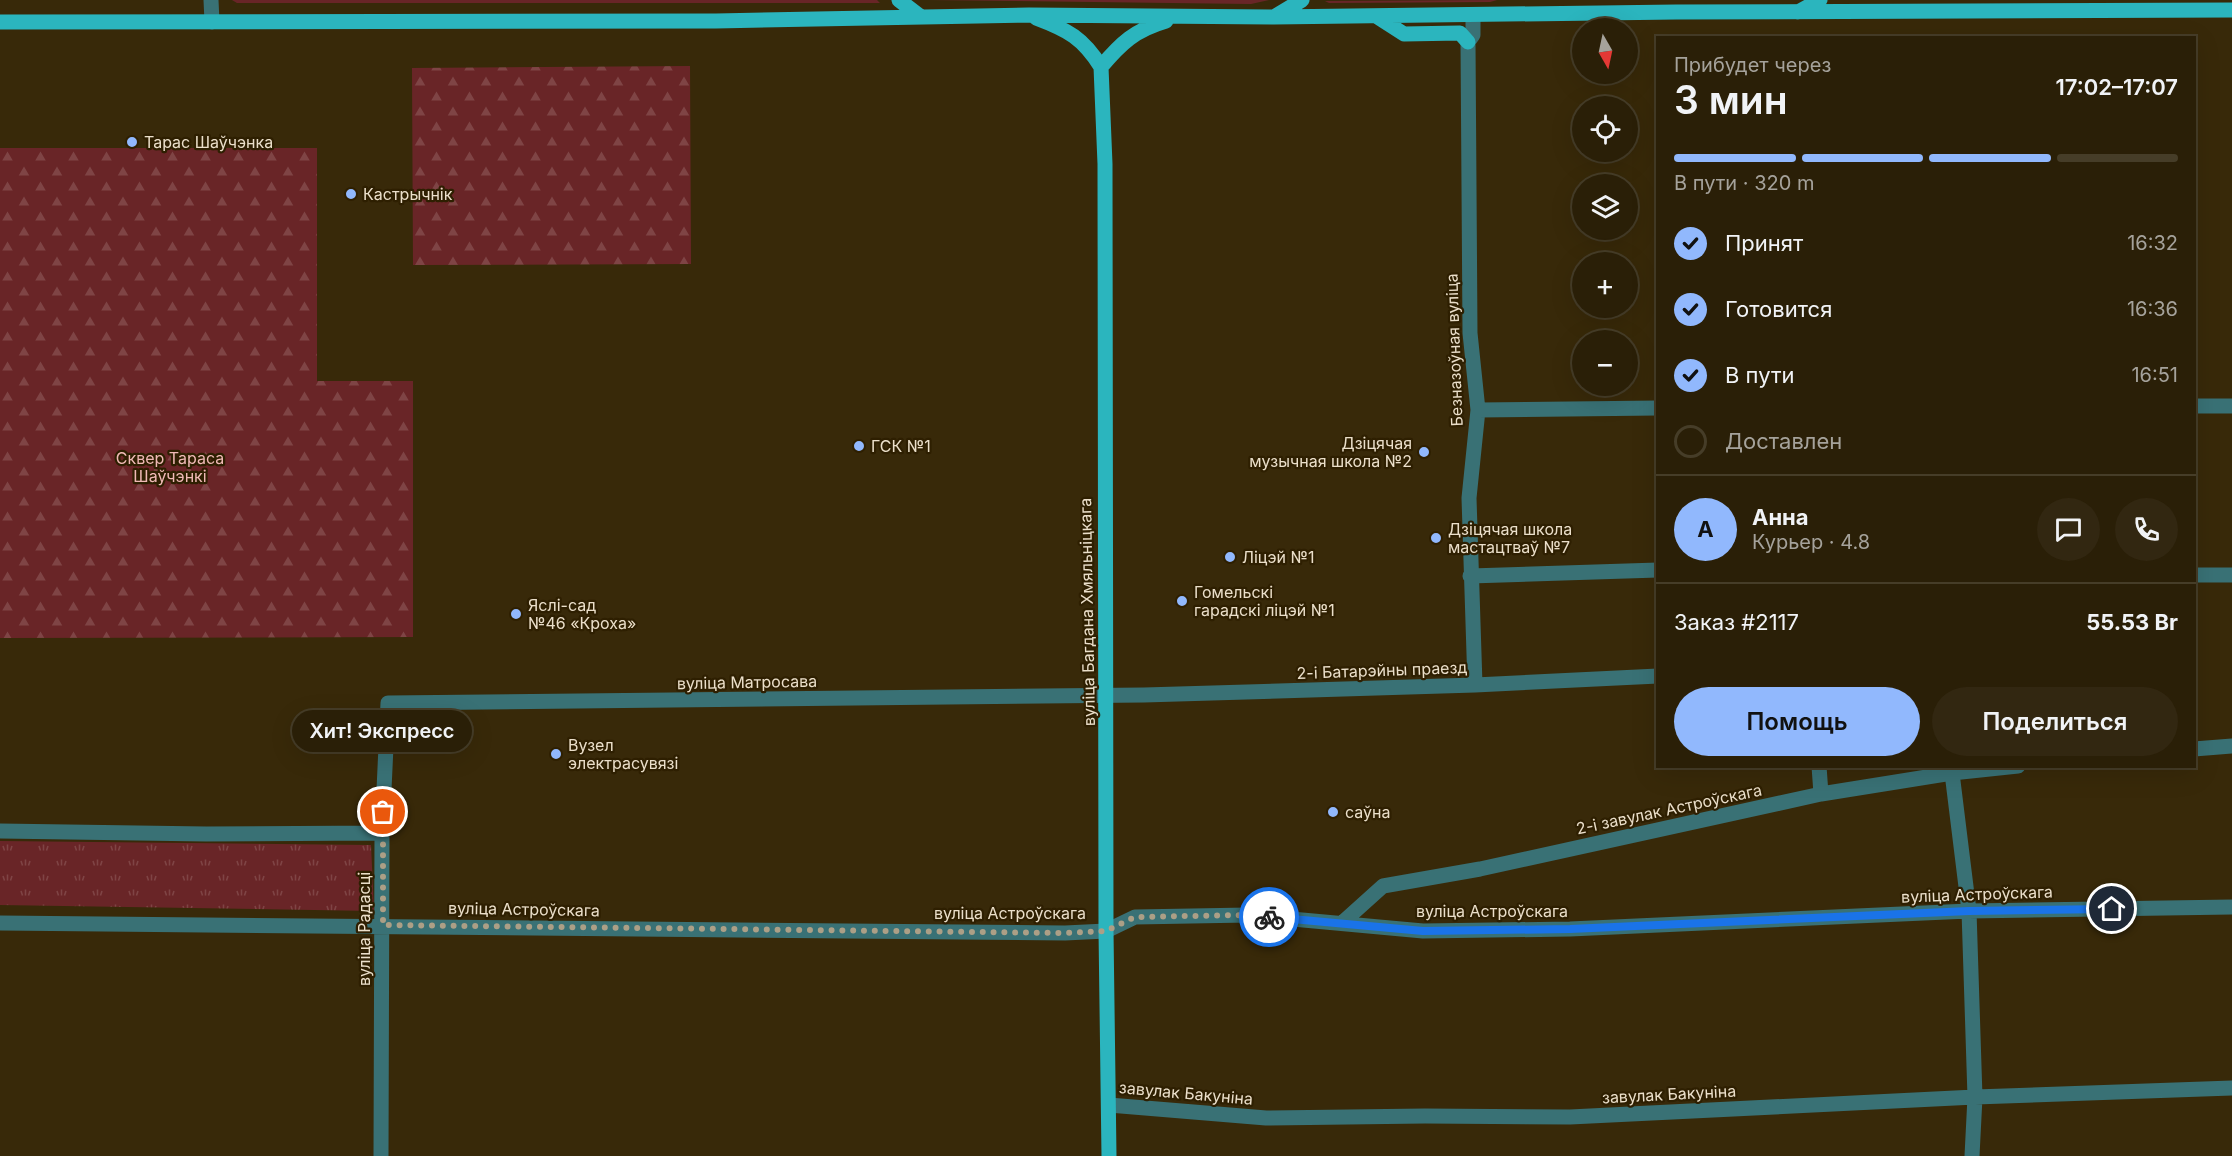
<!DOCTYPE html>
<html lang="ru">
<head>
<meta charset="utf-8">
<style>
  :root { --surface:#2a1f07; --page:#322711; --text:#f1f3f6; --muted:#a5a29b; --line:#463d28; --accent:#91b8fd }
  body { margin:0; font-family:Inter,sans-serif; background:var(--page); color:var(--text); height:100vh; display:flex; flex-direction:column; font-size:22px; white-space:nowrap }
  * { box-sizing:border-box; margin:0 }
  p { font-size:20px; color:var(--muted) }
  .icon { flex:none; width:33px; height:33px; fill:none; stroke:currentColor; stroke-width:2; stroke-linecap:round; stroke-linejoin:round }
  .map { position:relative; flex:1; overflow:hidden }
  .drawer { position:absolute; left:1656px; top:36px; width:540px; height:732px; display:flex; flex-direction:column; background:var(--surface); border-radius:0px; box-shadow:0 6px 24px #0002,0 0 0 2px var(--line) }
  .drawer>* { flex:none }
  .needle { width:39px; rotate:171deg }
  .fabs { position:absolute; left:1572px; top:18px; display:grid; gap:12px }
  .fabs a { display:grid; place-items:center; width:66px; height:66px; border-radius:50%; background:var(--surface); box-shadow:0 6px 24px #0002,0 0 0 2px var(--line); font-size:30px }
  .pin { position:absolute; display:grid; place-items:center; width:51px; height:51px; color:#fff; margin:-26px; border:3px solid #fff; border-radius:50%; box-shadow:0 2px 6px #0007 }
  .courier { position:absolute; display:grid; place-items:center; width:60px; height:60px; margin:-30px; border:4px solid #1a73e8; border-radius:50%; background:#fff; color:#222; box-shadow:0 2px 8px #0007 }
  .bubble { position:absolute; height:42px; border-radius:21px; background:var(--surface); box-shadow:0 6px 24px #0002,0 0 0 2px var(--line); font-size:20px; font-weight:600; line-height:42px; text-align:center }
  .summary em { font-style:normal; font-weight:600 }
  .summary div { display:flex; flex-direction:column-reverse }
  .summary { display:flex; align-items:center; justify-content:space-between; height:102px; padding:0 18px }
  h1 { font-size:39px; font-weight:600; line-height:45px }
  .bar { display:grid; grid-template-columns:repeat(4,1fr); gap:9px 6px; align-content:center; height:72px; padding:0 18px }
  .bar i { height:8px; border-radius:4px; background:var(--line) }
  .bar .current { background:var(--accent) }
  .bar p { grid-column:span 4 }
  .line { display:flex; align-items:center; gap:15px; padding:0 18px; border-top:2px solid var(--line) }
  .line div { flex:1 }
  .round { display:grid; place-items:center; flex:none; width:63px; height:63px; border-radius:32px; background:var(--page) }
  ol { padding:0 18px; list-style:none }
  li { display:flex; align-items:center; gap:18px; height:66px }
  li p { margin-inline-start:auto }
  li .icon { padding:6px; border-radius:50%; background:var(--accent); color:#111; stroke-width:4 }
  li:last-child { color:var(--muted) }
  li i { width:33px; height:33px; border:3px solid var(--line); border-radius:50% }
  .primary-button { display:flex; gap:12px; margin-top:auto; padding:12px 18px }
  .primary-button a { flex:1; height:69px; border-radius:36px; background:var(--accent); color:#111; font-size:24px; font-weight:600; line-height:69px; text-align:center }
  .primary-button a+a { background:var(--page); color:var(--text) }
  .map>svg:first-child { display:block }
</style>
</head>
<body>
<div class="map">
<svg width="2232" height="1156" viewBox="0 0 2232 1156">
  <defs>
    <pattern id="grass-tufts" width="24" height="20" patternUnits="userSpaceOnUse" patternTransform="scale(1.5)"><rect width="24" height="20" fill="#692527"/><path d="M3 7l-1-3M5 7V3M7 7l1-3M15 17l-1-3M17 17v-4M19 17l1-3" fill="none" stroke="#7f4445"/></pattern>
    <pattern id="forest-firs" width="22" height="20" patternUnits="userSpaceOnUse" patternTransform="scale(1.5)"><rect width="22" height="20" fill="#692527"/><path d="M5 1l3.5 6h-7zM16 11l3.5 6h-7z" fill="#7f4445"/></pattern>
  </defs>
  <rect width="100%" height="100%" fill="#382909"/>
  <path fill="url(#grass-tufts)" d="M 232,0 L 877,0 L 880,3 L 237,3 Z
    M 929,0 L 1269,0 L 1251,4 Z
    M 1497,0 L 1490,2 L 1329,3 L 1325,1 Z
    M 0,841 L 371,845 L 374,911 L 0,905 Z"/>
  <path fill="url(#forest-firs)" d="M 690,66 L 691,264 L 413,265 L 412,68 Z
    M 0,148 L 317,148 L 317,381 L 413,381 L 413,637 L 0,638 Z"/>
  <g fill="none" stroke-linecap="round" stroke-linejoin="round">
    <path stroke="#397175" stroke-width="15" d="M 211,0 L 212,22
      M 1473,16 L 1473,35 L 1468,42 L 1470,333 L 1478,410 L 1469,498 L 1475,685
      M 2194,406 L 2232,406
      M 1478,410 L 1658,408
      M 2194,575 L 2232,575
      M 1470,576 L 1658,570
      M 2194,749 L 2232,746
      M 1819,766 L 1821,794
      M 1952,773 L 1969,911 L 1975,1097 L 1972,1156
      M 0,831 L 206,834 L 382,833
      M 1343,922 L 1383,886 L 1480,869 L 1821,794 L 1952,773 L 2018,766
      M 0,923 L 1065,933 L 1106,931 L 1135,917 L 1248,915 L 1423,931 L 1570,929 L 1969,911 L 2232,907
      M 1109,1105 L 1266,1118 L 1425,1116 L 1570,1117 L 1975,1097 L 2232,1088
      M 381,1156 L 382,833 L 388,703 L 1144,695 L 1475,685 L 1658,676"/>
    <path stroke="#2bb5be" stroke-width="15" d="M 899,0 L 921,17
      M 1798,12 L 1820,0
      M 1376,16 L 1404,34 L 1460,33 L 1468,42
      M 1274,17 L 1302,0
      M 1036,18 C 1068,30 1083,38 1101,67
      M 0,22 L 716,21 L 1029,15 L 1274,17 L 1676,12 L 2232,10
      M 1101,67 L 1105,164 L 1106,931 L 1109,1156
      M 1101,67 C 1121,43 1135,30 1166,21"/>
  </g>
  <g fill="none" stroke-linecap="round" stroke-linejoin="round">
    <path stroke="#ac9f86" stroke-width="6" stroke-dasharray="0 10.8" d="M 383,812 L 383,925 L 1065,933 L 1106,931 L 1135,917 L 1248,915 L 1269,917"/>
    <path stroke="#1a73e8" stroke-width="8" d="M 1269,917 L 1423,931 L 1570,929 L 1969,911 L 2112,909"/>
  </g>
  <g fill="#91b8fd" stroke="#2e1f01" stroke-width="2">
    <circle cx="132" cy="142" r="6"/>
    <circle cx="351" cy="194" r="6"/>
    <circle cx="859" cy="446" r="6"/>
    <circle cx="1424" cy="452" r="6"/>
    <circle cx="1436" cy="538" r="6"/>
    <circle cx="1230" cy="557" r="6"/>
    <circle cx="1182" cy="601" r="6"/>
    <circle cx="516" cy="614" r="6"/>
    <circle cx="556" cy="754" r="6"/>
    <circle cx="1333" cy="812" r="6"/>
  </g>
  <g text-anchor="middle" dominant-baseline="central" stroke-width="4.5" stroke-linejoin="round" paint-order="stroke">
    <g font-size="16" fill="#ebdfca" stroke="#2e1f01" text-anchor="start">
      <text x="144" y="142">Тарас Шаўчэнка</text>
      <text x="363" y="194">Кастрычнік</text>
      <text x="1412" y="443" text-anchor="end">Дзіцячая<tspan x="1412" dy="18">музычная школа №2</tspan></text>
      <text x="871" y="446">ГСК №1</text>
      <text x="1448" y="529">Дзіцячая школа<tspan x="1448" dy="18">мастацтваў №7</tspan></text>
      <text x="1242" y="557">Ліцэй №1</text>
      <text x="1194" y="592">Гомельскі<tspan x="1194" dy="18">гарадскі ліцэй №1</tspan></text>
      <text x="528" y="605">Яслі-сад<tspan x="528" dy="18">№46 «Кроха»</tspan></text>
      <text x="568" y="745">Вузел<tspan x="568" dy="18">электрасувязі</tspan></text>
      <text x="1345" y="812">саўна</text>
    </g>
    <g font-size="16" fill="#ebdfca" stroke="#2e1f01">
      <text transform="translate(1454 350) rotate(-92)">Безназоўная вуліца</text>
      <text transform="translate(1087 612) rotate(-91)">вуліца Багдана Хмяльніцкага</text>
      <text transform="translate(1382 670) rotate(-2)">2-і Батарэйны праезд</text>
      <text transform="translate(747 682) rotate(-1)">вуліца Матросава</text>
      <text transform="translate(1669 809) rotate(-12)">2-і завулак Астроўскага</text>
      <text transform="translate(1977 894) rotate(-2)">вуліца Астроўскага</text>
      <text transform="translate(524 909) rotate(1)">вуліца Астроўскага</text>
      <text x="1492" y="911">вуліца Астроўскага</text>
      <text x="1010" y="913">вуліца Астроўскага</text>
      <text transform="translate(364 929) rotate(-90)">вуліца Радасці</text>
      <text transform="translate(1186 1093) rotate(5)">завулак Бакуніна</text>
      <text transform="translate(1669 1094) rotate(-3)">завулак Бакуніна</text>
    </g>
    <g font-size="16" fill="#f0b9b6" stroke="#2e1f01">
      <text x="170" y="458">Сквер Тараса<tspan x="170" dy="18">Шаўчэнкі</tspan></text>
    </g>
  </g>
</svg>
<div class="fabs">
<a><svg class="needle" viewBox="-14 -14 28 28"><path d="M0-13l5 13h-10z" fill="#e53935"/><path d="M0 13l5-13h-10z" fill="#a5a29b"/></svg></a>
<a><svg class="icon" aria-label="locate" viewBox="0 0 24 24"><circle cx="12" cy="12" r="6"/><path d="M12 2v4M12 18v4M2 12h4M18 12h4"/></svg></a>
<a><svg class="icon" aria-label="layers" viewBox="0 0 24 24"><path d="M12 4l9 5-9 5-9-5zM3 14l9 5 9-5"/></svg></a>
<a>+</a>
<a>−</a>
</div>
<div class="pin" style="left:383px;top:812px;background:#ea580c"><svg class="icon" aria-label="bag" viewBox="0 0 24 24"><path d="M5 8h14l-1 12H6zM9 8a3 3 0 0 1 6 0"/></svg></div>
<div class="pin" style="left:2112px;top:909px;background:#1f2937"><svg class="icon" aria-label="home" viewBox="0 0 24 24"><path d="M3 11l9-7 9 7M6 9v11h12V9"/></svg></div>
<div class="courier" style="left:1269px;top:917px"><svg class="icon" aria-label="bike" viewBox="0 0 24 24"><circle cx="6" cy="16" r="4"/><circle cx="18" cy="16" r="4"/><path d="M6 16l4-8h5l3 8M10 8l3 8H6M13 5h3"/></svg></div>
<div class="bubble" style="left:292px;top:710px;width:180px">Хит! Экспресс</div>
<section class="drawer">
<div class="summary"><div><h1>3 мин</h1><p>Прибудет через</p></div><em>17:02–17:07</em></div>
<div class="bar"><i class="current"></i><i class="current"></i><i class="current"></i><i></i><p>В пути · 320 m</p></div>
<ol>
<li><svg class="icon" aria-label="check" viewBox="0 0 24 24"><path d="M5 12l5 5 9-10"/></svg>Принят<p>16:32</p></li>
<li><svg class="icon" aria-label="check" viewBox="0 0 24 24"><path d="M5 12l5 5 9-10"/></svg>Готовится<p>16:36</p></li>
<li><svg class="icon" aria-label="check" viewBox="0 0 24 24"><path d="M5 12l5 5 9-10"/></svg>В пути<p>16:51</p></li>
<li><i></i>Доставлен</li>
</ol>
<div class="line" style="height:108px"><b class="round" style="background:var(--accent);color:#111">А</b><div><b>Анна</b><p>Курьер · 4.8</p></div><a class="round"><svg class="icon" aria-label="chat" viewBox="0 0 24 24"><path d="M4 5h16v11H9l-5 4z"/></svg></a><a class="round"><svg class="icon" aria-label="phone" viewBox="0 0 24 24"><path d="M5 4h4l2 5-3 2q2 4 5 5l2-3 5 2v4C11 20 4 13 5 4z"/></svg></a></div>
<div class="line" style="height:78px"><div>Заказ #2117</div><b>55.53 Br</b></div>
<div class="primary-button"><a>Помощь</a><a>Поделиться</a></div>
</section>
</div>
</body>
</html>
